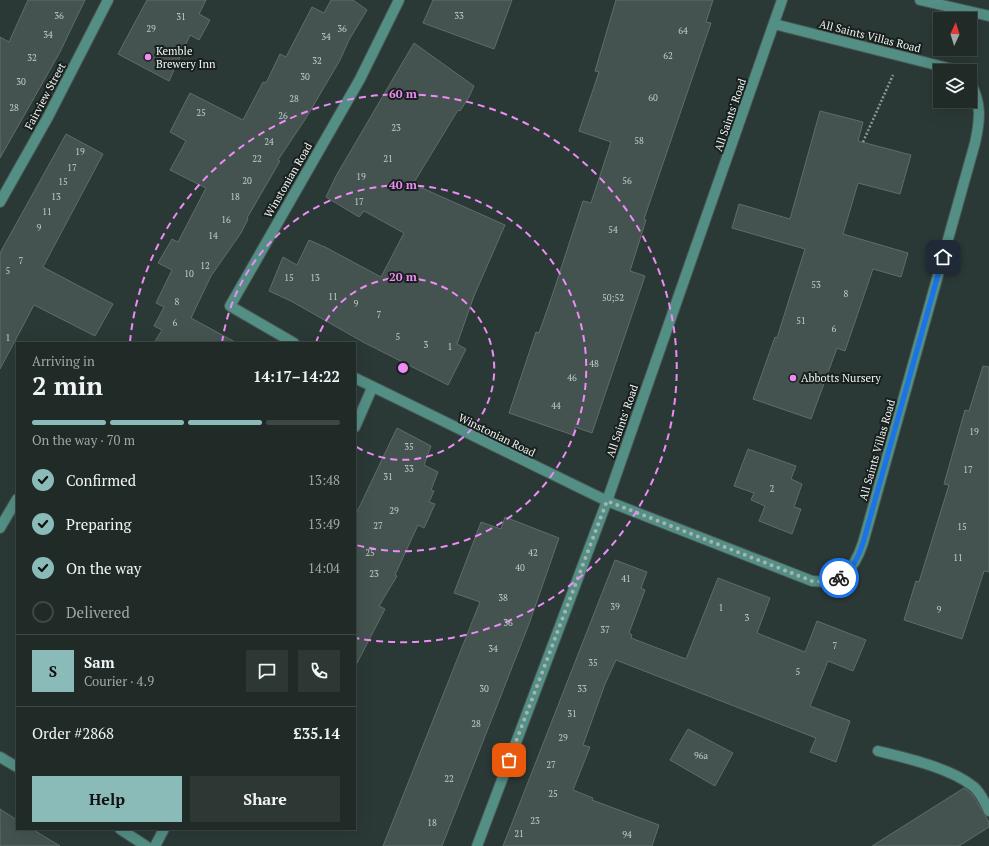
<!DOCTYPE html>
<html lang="en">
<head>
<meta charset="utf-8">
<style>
  :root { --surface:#202b28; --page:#2d3734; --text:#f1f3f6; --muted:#a2a7a8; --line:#3d4745; --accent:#8bbbb9 }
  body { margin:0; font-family:"PT Serif",serif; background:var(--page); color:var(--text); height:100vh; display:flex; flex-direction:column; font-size:15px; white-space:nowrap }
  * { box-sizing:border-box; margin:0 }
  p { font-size:13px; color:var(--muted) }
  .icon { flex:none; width:22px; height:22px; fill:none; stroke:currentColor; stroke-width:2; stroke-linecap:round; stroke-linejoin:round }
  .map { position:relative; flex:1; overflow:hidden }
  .details { position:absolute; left:16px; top:342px; width:340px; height:488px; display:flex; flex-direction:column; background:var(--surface); border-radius:0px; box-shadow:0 4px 16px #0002,0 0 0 1px var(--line) }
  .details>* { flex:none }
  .needle { width:26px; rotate:4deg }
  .buttons { position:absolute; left:933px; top:12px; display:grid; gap:8px }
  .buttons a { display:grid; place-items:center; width:44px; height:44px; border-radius:0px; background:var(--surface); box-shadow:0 4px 16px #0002,0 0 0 1px var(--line); font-size:20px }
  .pin { position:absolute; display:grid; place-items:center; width:34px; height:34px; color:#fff; margin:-17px; border-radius:8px; box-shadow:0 2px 6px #0006 }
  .courier { position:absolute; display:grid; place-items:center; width:40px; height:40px; margin:-20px; border:3px solid #1a73e8; border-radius:50%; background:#fff; color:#222; box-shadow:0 1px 5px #0007 }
  .overview em { font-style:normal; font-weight:700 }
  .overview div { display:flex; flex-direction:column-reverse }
  .overview { display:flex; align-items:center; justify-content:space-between; height:68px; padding:0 16px }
  h1 { font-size:26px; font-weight:700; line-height:30px }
  .bar { display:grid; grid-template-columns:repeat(4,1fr); gap:6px 4px; align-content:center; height:48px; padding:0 16px }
  .bar i { height:5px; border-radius:3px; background:var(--line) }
  .bar .on { background:var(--accent) }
  .bar p { grid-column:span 4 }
  .line { display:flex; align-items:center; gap:10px; padding:0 16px; border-top:1px solid var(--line) }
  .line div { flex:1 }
  .round { display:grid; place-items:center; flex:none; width:42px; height:42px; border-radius:0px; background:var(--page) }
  ol { padding:0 16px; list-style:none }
  li { display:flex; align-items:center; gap:12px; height:44px }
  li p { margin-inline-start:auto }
  li .icon { padding:4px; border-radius:50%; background:var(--accent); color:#111; stroke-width:4 }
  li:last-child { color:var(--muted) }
  li i { width:22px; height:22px; border:2px solid var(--line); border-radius:50% }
  .action { display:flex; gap:8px; margin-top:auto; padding:8px 16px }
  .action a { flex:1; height:46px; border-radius:0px; background:var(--accent); color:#111; font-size:16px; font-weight:700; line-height:46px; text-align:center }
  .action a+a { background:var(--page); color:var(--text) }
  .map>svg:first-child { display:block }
</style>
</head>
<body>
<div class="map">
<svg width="989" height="846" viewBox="0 0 989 846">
  <rect width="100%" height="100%" fill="#2b3936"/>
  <path fill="#445350" stroke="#5e6d6a" d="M 28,0 L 85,0 L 60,52 L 0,158 L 0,37 L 9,42 Z
    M 147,0 L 206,0 L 199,14 L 210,20 L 199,40 L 190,35 L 169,81 L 118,54 Z
    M 331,0 L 353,0 L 367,10 L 349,40 L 340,60 L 306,118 L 278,160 L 280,161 L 247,218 L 248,219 L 241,233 L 211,276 L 191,318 L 237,343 L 154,343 L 162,330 L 154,326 L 164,307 L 156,303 L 172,270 L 158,263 L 172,239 L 178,242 L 206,188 L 170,170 L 186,141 L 170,132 L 190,93 L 243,120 L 263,82 L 266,83 L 280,54 L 286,57 L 312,7 L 324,13 Z
    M 433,0 L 512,0 L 494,49 L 423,23 Z
    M 616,0 L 713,0 L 706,22 L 711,23 L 644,219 L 646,220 L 630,271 L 645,276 L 592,433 L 575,427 L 573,435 L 509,413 L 536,332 L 539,333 L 553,293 L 583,201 L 591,203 L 611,142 L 579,131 L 599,72 L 595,71 Z
    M 414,43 L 474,86 L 469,97 L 460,111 L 458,110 L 413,184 L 505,225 L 474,296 L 457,344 L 466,349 L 448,385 L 363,342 L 291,301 L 269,291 L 283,257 L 297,265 L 309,240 L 327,248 L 381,277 L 404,233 L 364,211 L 359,217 L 326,197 L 336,176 Z
    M 820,111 L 863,122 L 858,141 L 911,155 L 900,194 L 858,183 L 843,234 L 908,253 L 901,277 L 873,269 L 845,351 L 837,348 L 811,419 L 753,399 L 775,337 L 777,338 L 805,249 L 732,228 L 739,204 L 790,219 Z
    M 66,134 L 103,154 L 43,267 L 113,304 L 95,336 L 34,305 L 0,369 L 0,253 Z
    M 983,366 L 989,367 L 989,572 L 984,571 L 962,639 L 904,620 L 916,581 L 919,582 L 949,485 L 944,484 L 965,410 L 969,411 Z
    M 397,428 L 431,446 L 424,465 L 438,472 L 431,490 L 434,491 L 429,502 L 435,504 L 424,528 L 418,525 L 395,575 L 397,576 L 379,606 L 385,609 L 355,667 L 355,516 Z
    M 748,449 L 796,466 L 791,479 L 802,484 L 794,507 L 801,509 L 792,534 L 759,521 L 765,506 L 751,500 L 754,493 L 734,486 Z
    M 505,517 L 559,538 L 529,624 L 442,846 L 383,846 L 480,602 L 454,593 L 481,522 L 501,529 Z
    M 615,560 L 647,572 L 641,588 L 645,590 L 629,633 L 632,635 L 631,638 L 686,659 L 718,578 L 770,598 L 757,633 L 805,652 L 817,621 L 866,640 L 853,671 L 828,661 L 810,706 L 850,721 L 836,762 L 810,752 L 816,738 L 616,660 L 605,684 L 583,745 L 590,747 L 573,790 L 593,798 L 592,800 L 659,825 L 652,846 L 503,846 Z
    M 688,729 L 733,753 L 715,786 L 670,760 Z
    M 964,788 L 972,794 L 989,822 L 989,827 L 959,846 L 872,846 Z
    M 0,809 L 17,820 L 17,829 L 32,829 L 60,846 L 0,846 Z"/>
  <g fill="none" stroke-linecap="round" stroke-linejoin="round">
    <g stroke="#4a5754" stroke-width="12">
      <path id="minor" d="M 920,0 L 989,16
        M 774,24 L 960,71
        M 0,202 L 48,117 L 108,0
        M 294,343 L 230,306 L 360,79 L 399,0
        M 355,378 L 607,501 L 812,581 C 842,584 854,570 863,543 L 975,143 C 980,121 982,103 970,82
        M 355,427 L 372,388
        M 0,528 L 17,499
        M 878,751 C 906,758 951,768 974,787 C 981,793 985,803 989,811
        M 0,757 L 17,767
        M 120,829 L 146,846
        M 155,846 L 164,829
        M 477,846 L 607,501 L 782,0"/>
    </g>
    <path stroke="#8c9895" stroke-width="2.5" stroke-dasharray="2 2" stroke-linecap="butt" d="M 863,142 L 893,75"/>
    <use href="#minor" stroke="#538f85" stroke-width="10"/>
  </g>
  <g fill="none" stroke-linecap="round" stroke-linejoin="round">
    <path stroke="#a8b3b1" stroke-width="4" stroke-dasharray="0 7.2" d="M 509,760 L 607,501 L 812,581 L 824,582 L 839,578"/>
    <path stroke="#1a73e8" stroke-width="5" d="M 839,578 C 853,569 858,558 863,543 L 943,257"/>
  </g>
  <g fill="none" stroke="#ef8bf7" stroke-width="2" stroke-dasharray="7 5">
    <path d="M316 343A91 91 0 1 1 355 446"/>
    <path d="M222 343A183 183 0 1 1 356 545"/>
    <path d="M130 342A274 274 0 1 1 355 638"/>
  </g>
  <g fill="#ef8bf7" stroke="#191f1d" stroke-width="1.5">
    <circle cx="148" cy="57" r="4"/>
    <circle cx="793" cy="378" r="4"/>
  </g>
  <g text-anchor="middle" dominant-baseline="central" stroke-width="4" stroke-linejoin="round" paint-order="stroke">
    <g font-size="9" fill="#c2ccca">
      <text x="59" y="16">36</text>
      <text x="459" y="16">33</text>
      <text x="181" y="17">31</text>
      <text x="151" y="29">29</text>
      <text x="342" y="29">36</text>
      <text x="683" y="31">64</text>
      <text x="48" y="35">34</text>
      <text x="326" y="37">34</text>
      <text x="668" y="56">62</text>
      <text x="32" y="58">32</text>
      <text x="317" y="61">32</text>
      <text x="305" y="77">30</text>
      <text x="21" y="82">30</text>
      <text x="653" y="98">60</text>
      <text x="294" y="99">28</text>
      <text x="14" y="108">28</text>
      <text x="201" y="113">25</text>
      <text x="283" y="116">26</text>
      <text x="396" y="128">23</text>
      <text x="639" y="141">58</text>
      <text x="269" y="142">24</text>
      <text x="80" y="152">19</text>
      <text x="257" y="159">22</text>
      <text x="388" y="159">21</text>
      <text x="72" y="168">17</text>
      <text x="361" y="177">19</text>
      <text x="247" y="181">20</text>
      <text x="627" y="181">56</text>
      <text x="63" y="182">15</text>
      <text x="56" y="197">13</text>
      <text x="235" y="197">18</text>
      <text x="359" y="202">17</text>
      <text x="47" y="212">11</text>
      <text x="226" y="220">16</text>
      <text x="39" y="228">9</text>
      <text x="613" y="230">54</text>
      <text x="213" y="236">14</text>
      <text x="21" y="261">7</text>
      <text x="205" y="266">12</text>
      <text x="8" y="271">5</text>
      <text x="189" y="274">10</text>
      <text x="289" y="278">15</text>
      <text x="315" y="278">13</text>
      <text x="816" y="285">53</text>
      <text x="846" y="294">8</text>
      <text x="333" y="297">11</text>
      <text x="613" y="298">50;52</text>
      <text x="177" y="302">8</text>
      <text x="356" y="304">9</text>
      <text x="379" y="315">7</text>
      <text x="801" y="321">51</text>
      <text x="175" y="323">6</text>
      <text x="834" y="329">6</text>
      <text x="398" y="337">5</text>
      <text x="8" y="338">1</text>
      <text x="426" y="345">3</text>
      <text x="450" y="347">1</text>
      <text x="594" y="364">48</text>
      <text x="572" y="378">46</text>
      <text x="556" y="406">44</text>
      <text x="974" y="432">19</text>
      <text x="409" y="447">35</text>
      <text x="409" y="469">33</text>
      <text x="968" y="470">17</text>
      <text x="388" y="477">31</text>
      <text x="772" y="489">2</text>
      <text x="394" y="511">29</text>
      <text x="378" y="526">27</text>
      <text x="962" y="527">15</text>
      <text x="370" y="553">25</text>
      <text x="533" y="553">42</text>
      <text x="958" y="558">11</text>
      <text x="520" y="568">40</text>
      <text x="374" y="574">23</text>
      <text x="626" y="579">41</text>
      <text x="503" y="598">38</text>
      <text x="615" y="607">39</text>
      <text x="721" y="608">1</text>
      <text x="939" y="610">9</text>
      <text x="747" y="618">3</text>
      <text x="508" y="623">36</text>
      <text x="605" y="630">37</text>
      <text x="835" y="646">7</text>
      <text x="493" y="649">34</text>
      <text x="593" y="663">35</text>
      <text x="798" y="672">5</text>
      <text x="484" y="689">30</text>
      <text x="582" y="689">33</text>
      <text x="572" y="714">31</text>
      <text x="476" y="724">28</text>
      <text x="563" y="738">29</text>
      <text x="701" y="756">96a</text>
      <text x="551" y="765">27</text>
      <text x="449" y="779">22</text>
      <text x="553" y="794">25</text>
      <text x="535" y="821">23</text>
      <text x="432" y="823">18</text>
      <text x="519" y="834">21</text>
      <text x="627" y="835">94</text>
    </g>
    <g font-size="11" fill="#ecf5f3" stroke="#191f1d">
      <text transform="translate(870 36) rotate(14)">All Saints Villas Road</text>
      <text transform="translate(45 96) rotate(-62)">Fairview Street</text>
      <text transform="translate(730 115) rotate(-71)">All Saints' Road</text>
      <text transform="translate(288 180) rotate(-60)">Winstonian Road</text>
      <text transform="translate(622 421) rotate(-71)">All Saints' Road</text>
      <text transform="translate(497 435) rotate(26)">Winstonian Road</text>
      <text transform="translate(877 450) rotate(-74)">All Saints Villas Road</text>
    </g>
    <g font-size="11" fill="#ecf5f3" stroke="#191f1d" text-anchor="start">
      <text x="156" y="51">Kemble<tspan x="156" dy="13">Brewery Inn</tspan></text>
      <text x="801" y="378">Abbotts Nursery</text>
    </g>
  </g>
  <circle cx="403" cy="368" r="6" fill="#ef8bf7" stroke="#191f1d" stroke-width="2"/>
  <g font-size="12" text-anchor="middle" font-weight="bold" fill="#ef8bf7" stroke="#191f1d" stroke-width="4" stroke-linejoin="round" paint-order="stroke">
    <text x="403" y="98">60 m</text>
    <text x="403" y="189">40 m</text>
    <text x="403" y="281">20 m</text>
  </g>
</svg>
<div class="buttons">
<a><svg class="needle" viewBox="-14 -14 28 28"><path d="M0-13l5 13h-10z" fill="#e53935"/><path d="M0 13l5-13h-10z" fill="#a2a7a8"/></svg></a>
<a><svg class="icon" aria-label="layers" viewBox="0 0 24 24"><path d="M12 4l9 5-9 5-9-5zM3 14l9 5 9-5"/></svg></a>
</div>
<div class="pin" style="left:509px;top:760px;background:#ea580c"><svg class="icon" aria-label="bag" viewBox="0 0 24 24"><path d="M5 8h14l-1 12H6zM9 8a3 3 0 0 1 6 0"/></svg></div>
<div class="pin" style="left:943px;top:257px;background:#1f2937"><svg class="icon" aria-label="home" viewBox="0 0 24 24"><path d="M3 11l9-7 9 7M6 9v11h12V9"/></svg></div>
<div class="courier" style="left:839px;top:578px"><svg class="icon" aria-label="bike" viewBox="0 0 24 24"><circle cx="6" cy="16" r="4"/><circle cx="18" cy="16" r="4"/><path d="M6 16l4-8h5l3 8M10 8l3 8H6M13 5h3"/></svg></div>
<section class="details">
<div class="overview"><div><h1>2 min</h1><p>Arriving in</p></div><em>14:17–14:22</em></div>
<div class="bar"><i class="on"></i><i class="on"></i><i class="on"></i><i></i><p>On the way · 70 m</p></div>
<ol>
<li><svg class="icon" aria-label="check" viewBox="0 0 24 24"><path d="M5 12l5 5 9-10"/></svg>Confirmed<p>13:48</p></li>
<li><svg class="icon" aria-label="check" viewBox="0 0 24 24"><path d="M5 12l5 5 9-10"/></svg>Preparing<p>13:49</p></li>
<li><svg class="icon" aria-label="check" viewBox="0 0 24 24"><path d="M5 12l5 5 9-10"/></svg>On the way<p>14:04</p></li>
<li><i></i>Delivered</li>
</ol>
<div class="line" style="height:72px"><b class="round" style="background:var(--accent);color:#111">S</b><div><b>Sam</b><p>Courier · 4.9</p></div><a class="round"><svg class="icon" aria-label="chat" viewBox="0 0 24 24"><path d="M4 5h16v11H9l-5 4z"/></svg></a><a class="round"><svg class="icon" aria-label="phone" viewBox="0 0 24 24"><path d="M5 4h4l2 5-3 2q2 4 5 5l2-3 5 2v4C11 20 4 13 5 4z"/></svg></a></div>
<div class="line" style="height:52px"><div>Order #2868</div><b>£35.14</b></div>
<div class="action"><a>Help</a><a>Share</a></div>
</section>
</div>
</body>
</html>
